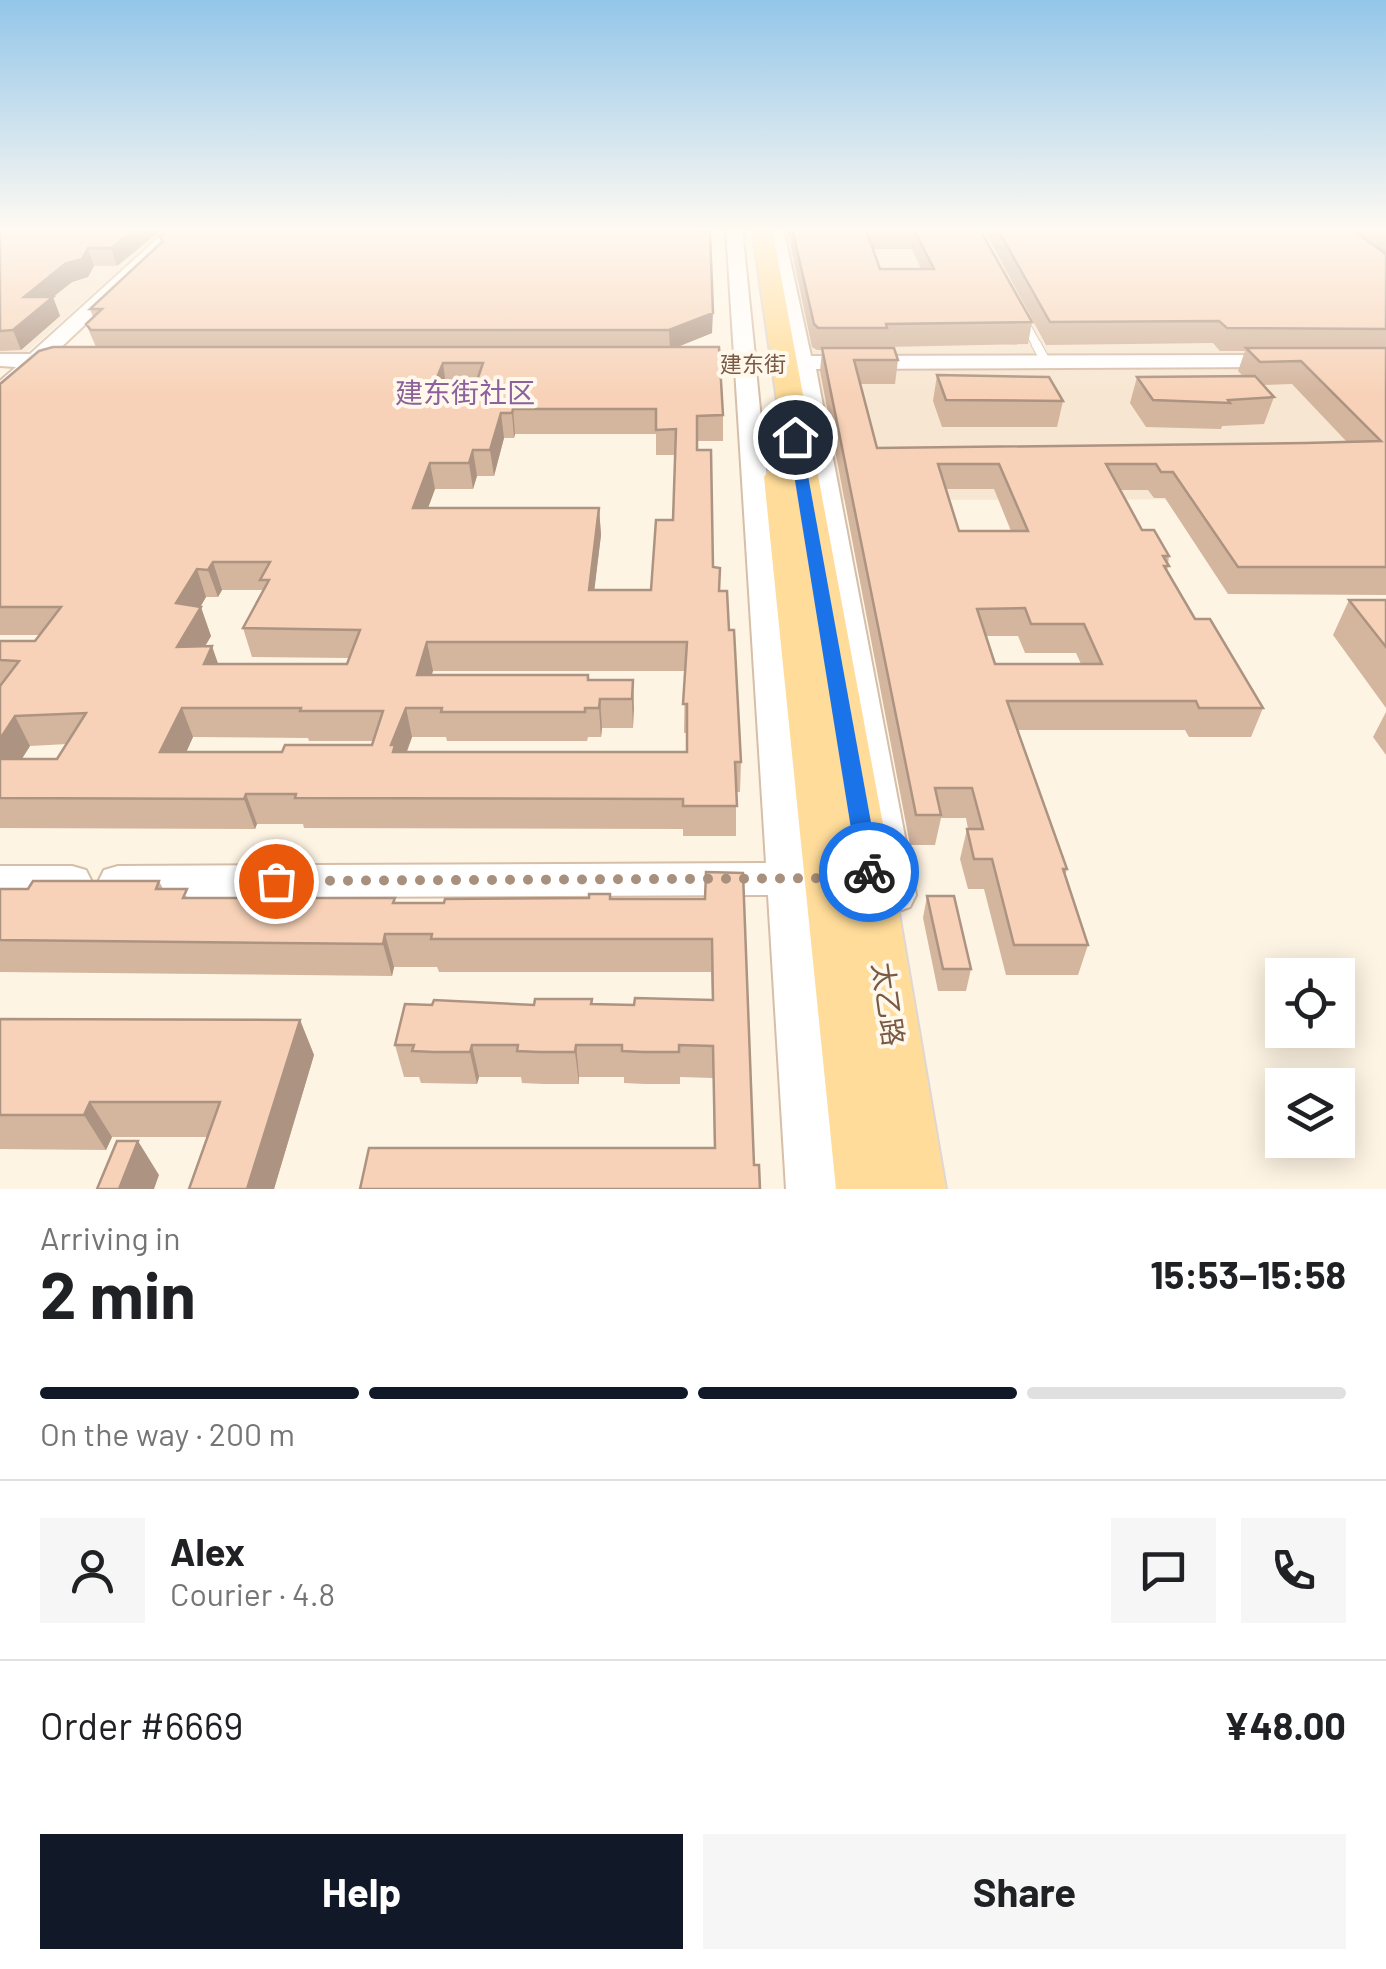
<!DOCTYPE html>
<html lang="en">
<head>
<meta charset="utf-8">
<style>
  :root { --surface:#fff; --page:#f6f6f6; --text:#202124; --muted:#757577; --line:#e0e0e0; --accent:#111827 }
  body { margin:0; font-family:Barlow,"Noto Sans SC",sans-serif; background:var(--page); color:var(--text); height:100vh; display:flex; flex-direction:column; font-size:38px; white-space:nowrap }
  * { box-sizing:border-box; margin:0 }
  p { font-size:32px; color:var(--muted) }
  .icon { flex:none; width:55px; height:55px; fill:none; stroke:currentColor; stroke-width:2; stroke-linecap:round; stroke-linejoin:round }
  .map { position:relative; height:1189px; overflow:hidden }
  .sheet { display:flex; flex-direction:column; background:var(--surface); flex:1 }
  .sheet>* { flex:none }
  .controls { position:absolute; left:1265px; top:958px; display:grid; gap:20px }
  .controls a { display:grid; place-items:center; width:90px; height:90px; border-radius:0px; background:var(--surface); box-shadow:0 5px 25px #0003; font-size:50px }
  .pin { position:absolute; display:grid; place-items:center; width:85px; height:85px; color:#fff; margin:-42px; border:5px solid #fff; border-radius:50%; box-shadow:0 2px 10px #0007 }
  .courier { position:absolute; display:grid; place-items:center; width:100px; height:100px; margin:-50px; border:8px solid #1a73e8; border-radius:50%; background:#fff; color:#222; box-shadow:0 2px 12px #0007 }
  .head em { font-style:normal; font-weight:700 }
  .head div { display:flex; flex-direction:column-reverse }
  .head { display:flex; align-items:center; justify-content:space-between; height:170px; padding:0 40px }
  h1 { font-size:65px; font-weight:700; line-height:75px }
  .bar { display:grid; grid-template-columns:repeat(4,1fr); gap:15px 10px; align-content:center; height:120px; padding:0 40px }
  .bar i { height:12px; border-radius:8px; background:var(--line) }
  .bar .active { background:var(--accent) }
  .bar p { grid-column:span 4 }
  .line { display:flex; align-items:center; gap:25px; padding:0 40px; border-top:2px solid var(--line) }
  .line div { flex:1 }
  .round { display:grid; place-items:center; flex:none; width:105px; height:105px; border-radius:0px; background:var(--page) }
  .button { display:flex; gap:20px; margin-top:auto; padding:20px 40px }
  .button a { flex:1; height:115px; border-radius:0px; background:var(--accent); color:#fff; font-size:40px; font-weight:700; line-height:115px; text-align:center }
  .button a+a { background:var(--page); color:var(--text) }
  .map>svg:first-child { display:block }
</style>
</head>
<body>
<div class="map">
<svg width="1386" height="1189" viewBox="0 0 1386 1189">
  <rect width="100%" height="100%" fill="#fef4e3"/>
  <path fill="#f7e6d1" d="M 0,228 L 167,228 L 27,352 L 0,352 Z
    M 783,228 L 1386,228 L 1386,499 L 835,500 Z"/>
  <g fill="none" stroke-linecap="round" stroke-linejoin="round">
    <g stroke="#d3beab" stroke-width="10">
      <path id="lane-far1" d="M 1024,322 L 1038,347"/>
    </g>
    <g stroke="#d3beab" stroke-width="11">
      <path id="lane" d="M 1036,344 L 1046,362"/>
    </g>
    <g stroke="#d7bea8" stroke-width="4">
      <path id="secondary" d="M 169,228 L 187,228 L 54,354 L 76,356 L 79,361 L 76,366 L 41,367 L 8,398 L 0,400 L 0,381 L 16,367 L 0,366 L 0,354 L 30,354 Z
        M 726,228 L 742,228 L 755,356 L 789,356 L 767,228 L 783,228 L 811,356 L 1283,355 L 1294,361 L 1283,367 L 816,369 L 916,895 L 910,907 L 896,912 L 882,907 L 876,895 L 795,372 L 756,369 L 805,863 L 821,868 L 827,879 L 821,890 L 809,895 L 838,1189 L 786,1189 L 768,895 L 118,898 L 104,894 L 98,882 L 104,870 L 118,866 L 766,863 L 735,369 L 679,370 L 668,363 L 679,356 L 734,356 Z
        M 0,866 L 72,866 L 86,870 L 92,882 L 86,894 L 72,898 L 0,898 Z"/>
    </g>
    <g stroke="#dfd7d3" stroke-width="4">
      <path id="primary" d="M 752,228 L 772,228 L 893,878 L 946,1189 L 836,1189 L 764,477 L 768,471 L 787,470 Z"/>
    </g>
    <use href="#lane-far1" stroke="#fff" stroke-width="8"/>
    <use href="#lane" stroke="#fff" stroke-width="9"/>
    <use href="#secondary" fill="#fff" fill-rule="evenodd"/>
    <use href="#primary" fill="#ffdc99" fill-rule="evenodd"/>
  </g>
  <path fill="#d4b59e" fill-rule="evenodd" d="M 0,228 L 164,228 L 117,266 L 94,266 L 88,277 L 72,282 L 53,297 L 60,316 L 21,350 L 0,351 Z
    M 787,228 L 979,228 L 1032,322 L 1028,344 L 885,347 L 898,360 L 895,384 L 860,384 L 877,448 L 1347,442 L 1292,384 L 1263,385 L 1274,397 L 1264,424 L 1222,426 L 1221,429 L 1146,427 L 1130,403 L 1137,377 L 1243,376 L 1238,371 L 1245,351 L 1220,351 L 1213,343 L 1046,345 L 983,228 L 1386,228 L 1386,253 L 1373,245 L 1386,254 L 1386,595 L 1228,594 L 1165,498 L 1154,498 L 1148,490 L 1120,490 L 1142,530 L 1169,556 L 1167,572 L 1195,619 L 1263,708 L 1251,737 L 1189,737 L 1185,730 L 1018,730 L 1067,869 L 1065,876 L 1088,945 L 1078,975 L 1006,975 L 984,889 L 968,889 L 960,859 L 967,829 L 968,829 L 966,818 L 941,818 L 935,845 L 910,845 L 820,371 L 822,350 L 817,350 L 812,347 ZM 873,249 L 912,249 L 921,269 L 880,269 ZM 946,489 L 994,489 L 1011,531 L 959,531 ZM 986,636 L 1018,636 L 1025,653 L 1076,653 L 1081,664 L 995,664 Z
    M 160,237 L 712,333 L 677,347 L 723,415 L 723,441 L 697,441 L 697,450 L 713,567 L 729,630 L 741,762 L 740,792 L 736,792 L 736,836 L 683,836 L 683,829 L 304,828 L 303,824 L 257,824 L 255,829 L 0,828 L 0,641 L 35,641 L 39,635 L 0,635 L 0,384 L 96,347 L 86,324 L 93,317 L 90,309 L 161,243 ZM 446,386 L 475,386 L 470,401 L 440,402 ZM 515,434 L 656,434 L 656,455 L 675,455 L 673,520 L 651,590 L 594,590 L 601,535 L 599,508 L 428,508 L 435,489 L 473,489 L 477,476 L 494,476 L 504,438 L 514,438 ZM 222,590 L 263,590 L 243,628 L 252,657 L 349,658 L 347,664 L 218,664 L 205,646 L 211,636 L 200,607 L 206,597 L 218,597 ZM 433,671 L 685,671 L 684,733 L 687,733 L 687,752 L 407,752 L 412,737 L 446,737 L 447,741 L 587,741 L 588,737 L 601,737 L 602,728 L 633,728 L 633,680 L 431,675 ZM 193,737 L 308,738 L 309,741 L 374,741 L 372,745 L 282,752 L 186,752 ZM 67,744 L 57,759 L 22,759 L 30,746 Z
    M 937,375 L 1063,401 L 1057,427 L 942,427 L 933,401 Z
    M 1349,600 L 1386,600 L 1386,708 L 1333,635 Z
    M 1386,712 L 1386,755 L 1373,737 Z
    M 159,881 L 163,889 L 191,898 L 396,903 L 611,899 L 705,899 L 754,1165 L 760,1189 L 714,1148 L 713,1078 L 680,1077 L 680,1084 L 645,1084 L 624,1083 L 624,1077 L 579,1077 L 579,1084 L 544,1084 L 522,1083 L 521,1077 L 479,1077 L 477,1084 L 421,1083 L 419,1077 L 404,1077 L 395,1045 L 534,1005 L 592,999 L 593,1004 L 634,1005 L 712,1000 L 711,972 L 439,972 L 437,967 L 394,967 L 392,976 L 0,972 L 0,889 L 28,889 Z
    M 927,896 L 971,969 L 966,991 L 938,991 L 923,918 Z
    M 0,1019 L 300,1020 L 314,1055 L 274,1189 L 189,1189 L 208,1137 L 112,1137 L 106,1150 L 0,1149 Z"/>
  <path fill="#ad9381" d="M 137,228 L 164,228 L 117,266 L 111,248 Z
    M 88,248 L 94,266 L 88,277 L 72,282 L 53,297 L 60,316 L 21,350 L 13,330 L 24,297 Z
    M 713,313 L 712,333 L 670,350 L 669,330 Z
    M 443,363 L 446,386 L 430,426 L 427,402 Z
    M 513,409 L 515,434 L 514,438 L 512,413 Z
    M 501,413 L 504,438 L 494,476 L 490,450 Z
    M 473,450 L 477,476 L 473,489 L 469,463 Z
    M 430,463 L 435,489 L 418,535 L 413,508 Z
    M 599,508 L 601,535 L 591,618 L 589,590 Z
    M 213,562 L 222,590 L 218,597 L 208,570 Z
    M 197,569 L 206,597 L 186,632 L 176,603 Z
    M 201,607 L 211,636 L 188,676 L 177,647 Z
    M 427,642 L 433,671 L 422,705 L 417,675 Z
    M 212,646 L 222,675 L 204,664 Z
    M 633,680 L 634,709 L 633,728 L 632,699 Z
    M 600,699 L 602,728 L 601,737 L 599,708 Z
    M 182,708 L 193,737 L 173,782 L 160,752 Z
    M 406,708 L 412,737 L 400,769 L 391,745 Z
    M 15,716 L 30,746 L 2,789 L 0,785 L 0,739 Z
    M 246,794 L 257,824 L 255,829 L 244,799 Z
    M 385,934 L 394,967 L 392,976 L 383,944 Z
    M 300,1020 L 314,1055 L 274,1189 L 247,1189 Z
    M 472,1045 L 479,1077 L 477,1084 L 470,1052 Z
    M 576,1045 L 579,1077 L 579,1084 L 575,1052 Z
    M 90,1102 L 112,1137 L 106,1150 L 84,1115 Z
    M 138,1141 L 159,1175 L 154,1189 L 119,1189 Z"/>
  <path fill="#f7d2b8" stroke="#ad9381" stroke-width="2.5" fill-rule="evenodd" d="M 0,228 L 137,228 L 111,248 L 88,248 L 82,259 L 65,264 L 24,297 L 53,297 L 13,330 L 0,331 Z
    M 168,228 L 695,228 L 695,231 L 710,231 L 713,313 L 669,330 L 91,330 L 86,324 L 102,309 L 90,309 L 163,241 L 160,237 Z
    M 792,228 L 979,228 L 1032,322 L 886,324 L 887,328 L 818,328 L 814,324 ZM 866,230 L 914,230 L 934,269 L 880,269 Z
    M 997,228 L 1350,228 L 1386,254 L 1386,329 L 1227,328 L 1219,321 L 1050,322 Z
    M 53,347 L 719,347 L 723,415 L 697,416 L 697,450 L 711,450 L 713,567 L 720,568 L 719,591 L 727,591 L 729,630 L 734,630 L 741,762 L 735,762 L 737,806 L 683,806 L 683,799 L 295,798 L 296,794 L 246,794 L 244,799 L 0,798 L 0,759 L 57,759 L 86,713 L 15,716 L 0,739 L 0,686 L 19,661 L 0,660 L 0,641 L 35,641 L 61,607 L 0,607 L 0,384 L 39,351 ZM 443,363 L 483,363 L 470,401 L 427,402 ZM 513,409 L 656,409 L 656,430 L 676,429 L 673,520 L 656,520 L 651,590 L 589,590 L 599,508 L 413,508 L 430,463 L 469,463 L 473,450 L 490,450 L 501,413 L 512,413 ZM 213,562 L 270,562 L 260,580 L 269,580 L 243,628 L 360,630 L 347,664 L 204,664 L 212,646 L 177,647 L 201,607 L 176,603 L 197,569 L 208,570 ZM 427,642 L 687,642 L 683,704 L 687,704 L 687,752 L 393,752 L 395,745 L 391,745 L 406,708 L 442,708 L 441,712 L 585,712 L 585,708 L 599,708 L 600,699 L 632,699 L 633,680 L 588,680 L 588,675 L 417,675 ZM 182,708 L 301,708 L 300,711 L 383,711 L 372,745 L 285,745 L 282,752 L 160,752 Z
    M 822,348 L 894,348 L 898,360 L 854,360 L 877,448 L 1306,443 L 1381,441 L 1301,361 L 1260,362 L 1246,348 L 1386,348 L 1386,567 L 1238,567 L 1173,472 L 1161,472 L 1156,464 L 1106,464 L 1142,530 L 1154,530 L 1169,556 L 1163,556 L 1169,566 L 1164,566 L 1195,619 L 1210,619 L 1263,708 L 1199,708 L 1196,701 L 1007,701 L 1067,869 L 1063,869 L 1088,945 L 1014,945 L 992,859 L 974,859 L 967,829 L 983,829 L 972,788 L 935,788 L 941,815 L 916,815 ZM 938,464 L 999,464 L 1028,531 L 959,531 ZM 1025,608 L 1031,624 L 1084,624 L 1102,664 L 995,664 L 977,609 Z
    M 937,375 L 1049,377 L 1063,401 L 946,400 Z
    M 1255,376 L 1274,397 L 1228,400 L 1230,403 L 1153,400 L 1137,377 Z
    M 1349,600 L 1386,600 L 1386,647 Z
    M 706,872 L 743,873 L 754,1165 L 759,1165 L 760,1189 L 360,1189 L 369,1148 L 715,1148 L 713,1046 L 679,1045 L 679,1052 L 643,1052 L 622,1051 L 622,1045 L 576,1045 L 575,1052 L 539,1052 L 517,1051 L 518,1045 L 472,1045 L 470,1052 L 434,1052 L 412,1051 L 414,1045 L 395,1045 L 405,1004 L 432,1005 L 434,1000 L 534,1005 L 535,999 L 592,999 L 591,1004 L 634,1005 L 635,998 L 713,1000 L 712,939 L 431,939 L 432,934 L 385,934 L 383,944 L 0,940 L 0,889 L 28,889 L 33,881 L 159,881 L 156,889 L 187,889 L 183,898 L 395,898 L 393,903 L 444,903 L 445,899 L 589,898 L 589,894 L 610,894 L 610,899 L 705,899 Z
    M 927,896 L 954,896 L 971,969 L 943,969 Z
    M 0,1019 L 300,1020 L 247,1189 L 189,1189 L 220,1102 L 90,1102 L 84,1115 L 0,1115 Z
    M 117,1141 L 138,1141 L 119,1189 L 97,1189 Z"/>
  <linearGradient id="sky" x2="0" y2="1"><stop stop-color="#93c6e9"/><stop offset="0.58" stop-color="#fffaf2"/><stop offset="1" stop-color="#fffaf2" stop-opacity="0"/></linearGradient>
  <rect width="1386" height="395" fill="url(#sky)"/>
  <path fill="#1a73e8" d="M 795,433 L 801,437 L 880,872 L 869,881 L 858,872 L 788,437 Z"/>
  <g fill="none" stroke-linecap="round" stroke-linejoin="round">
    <path stroke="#a8907d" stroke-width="10" stroke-dasharray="0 18" d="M 276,881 L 870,878 L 869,872"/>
  </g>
  <g text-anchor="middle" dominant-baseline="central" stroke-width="8" stroke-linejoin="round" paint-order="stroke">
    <g font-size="22" fill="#795a46" stroke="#fff8eb">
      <text x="753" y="363">建东街</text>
    </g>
    <g font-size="28" fill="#8b619e" stroke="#fff8eb">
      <text x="465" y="392">建东街社区</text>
    </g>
    <g font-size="28" fill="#795a46" stroke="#fff8eb">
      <text transform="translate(889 1004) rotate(82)">太乙路</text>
    </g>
  </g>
</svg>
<div class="controls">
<a><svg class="icon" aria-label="locate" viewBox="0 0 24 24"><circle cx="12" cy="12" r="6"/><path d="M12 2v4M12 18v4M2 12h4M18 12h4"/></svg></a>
<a><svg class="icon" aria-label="layers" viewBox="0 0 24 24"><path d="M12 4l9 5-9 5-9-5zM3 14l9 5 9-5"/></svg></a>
</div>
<div class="pin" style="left:276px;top:881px;background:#ea580c"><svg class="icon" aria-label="bag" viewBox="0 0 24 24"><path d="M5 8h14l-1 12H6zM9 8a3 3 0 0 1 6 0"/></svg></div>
<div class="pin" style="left:795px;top:437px;background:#1f2937"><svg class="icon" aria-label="home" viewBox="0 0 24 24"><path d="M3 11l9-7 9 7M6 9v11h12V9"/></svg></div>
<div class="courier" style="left:869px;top:872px"><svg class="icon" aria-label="bike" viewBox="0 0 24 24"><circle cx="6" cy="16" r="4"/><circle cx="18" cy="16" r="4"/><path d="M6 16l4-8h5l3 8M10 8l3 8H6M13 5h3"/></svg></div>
</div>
<section class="sheet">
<div class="head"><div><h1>2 min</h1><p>Arriving in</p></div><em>15:53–15:58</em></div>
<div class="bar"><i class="active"></i><i class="active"></i><i class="active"></i><i></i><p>On the way · 200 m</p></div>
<div class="line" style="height:180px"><a class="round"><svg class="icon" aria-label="person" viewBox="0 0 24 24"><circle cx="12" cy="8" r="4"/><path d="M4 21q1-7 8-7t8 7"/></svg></a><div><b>Alex</b><p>Courier · 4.8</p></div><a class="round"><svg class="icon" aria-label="chat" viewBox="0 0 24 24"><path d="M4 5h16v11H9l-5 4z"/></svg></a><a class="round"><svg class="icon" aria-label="phone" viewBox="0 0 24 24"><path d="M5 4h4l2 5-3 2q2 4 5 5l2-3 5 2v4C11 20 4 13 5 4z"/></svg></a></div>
<div class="line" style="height:130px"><div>Order #6669</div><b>¥48.00</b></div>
<div class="button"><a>Help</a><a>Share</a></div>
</section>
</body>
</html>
